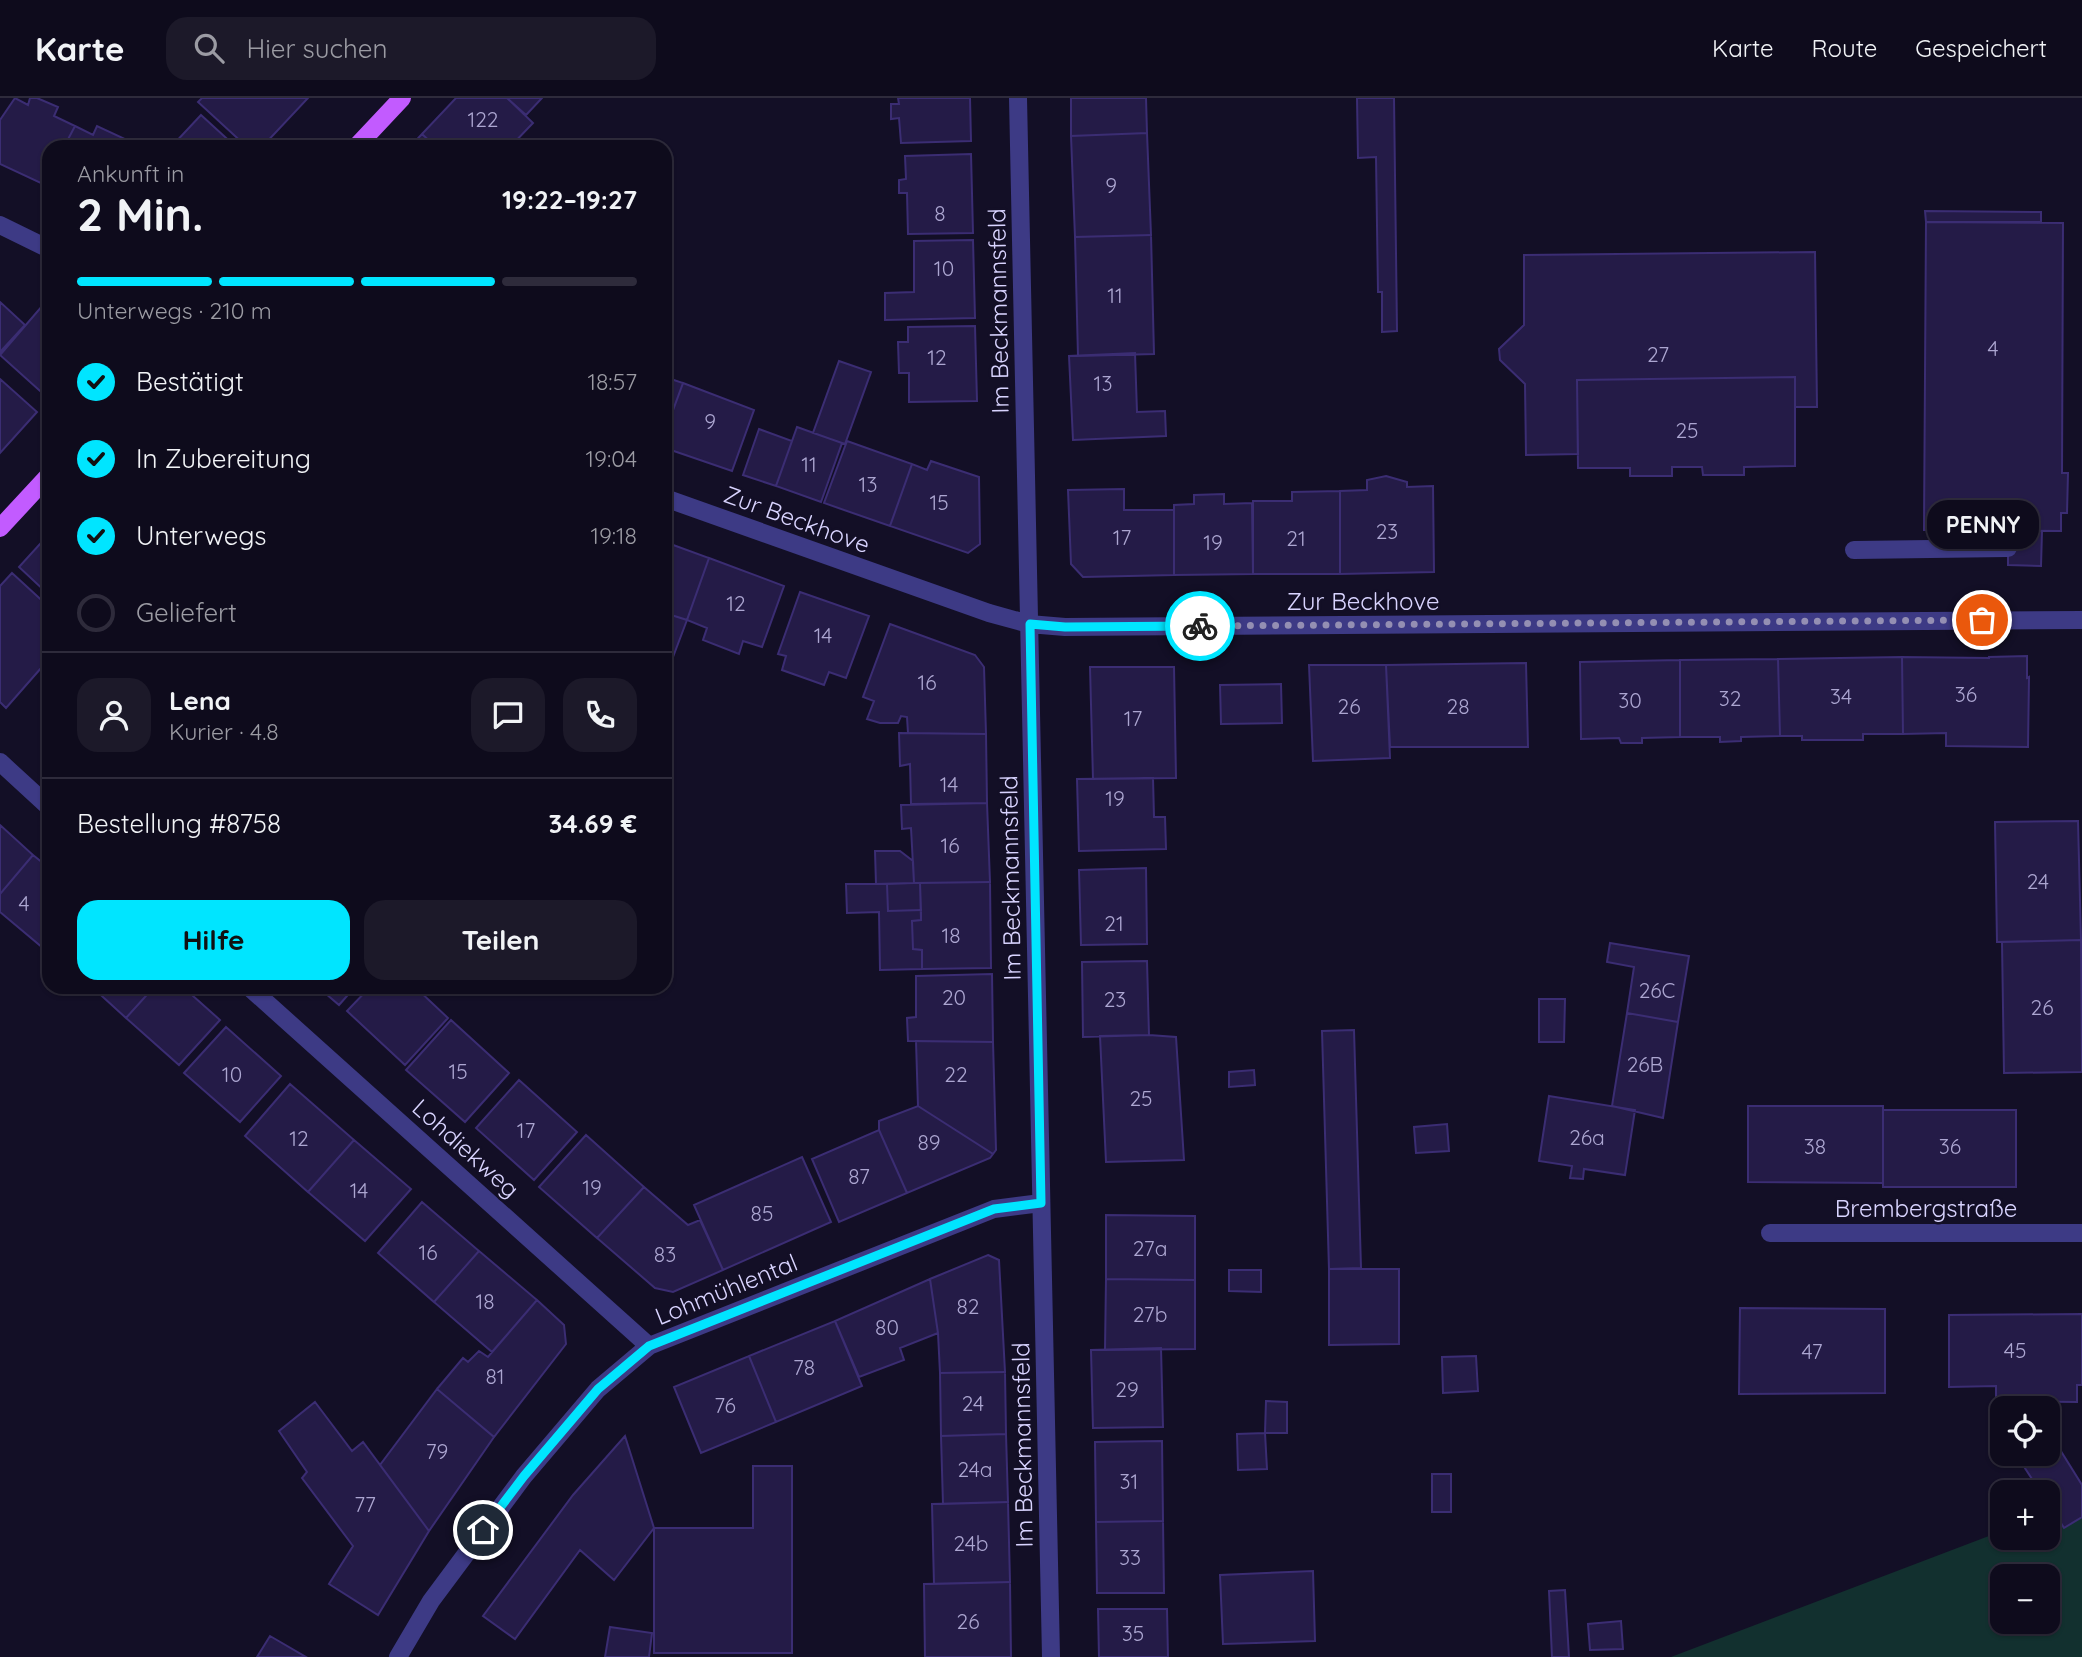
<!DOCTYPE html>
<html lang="de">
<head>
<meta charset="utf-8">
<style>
  :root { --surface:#0e0b1c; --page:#1c1929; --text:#f1f3f6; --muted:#9b9ba3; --line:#2e2b3b; --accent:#00e5ff }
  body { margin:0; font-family:Quicksand,sans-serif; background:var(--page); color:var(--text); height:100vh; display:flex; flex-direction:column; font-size:26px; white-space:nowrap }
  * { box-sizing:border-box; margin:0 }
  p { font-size:23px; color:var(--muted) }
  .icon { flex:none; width:38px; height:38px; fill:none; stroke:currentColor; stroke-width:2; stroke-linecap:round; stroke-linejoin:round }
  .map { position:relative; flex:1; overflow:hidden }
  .drawer { position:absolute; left:42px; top:42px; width:630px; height:854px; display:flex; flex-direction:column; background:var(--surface); border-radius:21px; box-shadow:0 2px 5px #0004,0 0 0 2px var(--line) }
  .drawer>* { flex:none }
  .controls { position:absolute; left:1990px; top:1298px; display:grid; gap:14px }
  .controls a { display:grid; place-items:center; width:70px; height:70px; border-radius:14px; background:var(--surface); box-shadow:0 2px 5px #0004,0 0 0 2px var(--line); font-size:35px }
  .pin { position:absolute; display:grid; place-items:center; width:60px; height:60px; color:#fff; margin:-30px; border:4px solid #fff; border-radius:50%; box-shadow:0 2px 7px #0007 }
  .courier { position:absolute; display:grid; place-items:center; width:70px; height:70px; margin:-35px; border:5px solid #00e5ff; border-radius:50%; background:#fff; color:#222; box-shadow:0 2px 9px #0007 }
  .bubble { position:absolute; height:49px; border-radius:21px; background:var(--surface); box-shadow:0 2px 5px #0004,0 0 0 2px var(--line); font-size:23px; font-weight:700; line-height:49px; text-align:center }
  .head em { font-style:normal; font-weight:700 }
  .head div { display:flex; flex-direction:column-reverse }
  .head { display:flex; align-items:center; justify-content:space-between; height:119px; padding:0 35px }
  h1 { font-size:46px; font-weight:700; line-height:52px }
  .bar { display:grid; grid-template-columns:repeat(4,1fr); gap:10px 7px; align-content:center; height:84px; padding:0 35px }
  .bar i { height:9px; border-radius:5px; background:var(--line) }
  .bar .on { background:var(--accent) }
  .bar p { grid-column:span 4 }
  .line { display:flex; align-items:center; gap:18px; padding:0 35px; border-top:2px solid var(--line) }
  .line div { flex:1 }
  .round { display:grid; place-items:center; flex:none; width:74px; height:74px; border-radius:21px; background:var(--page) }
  ol { padding:0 35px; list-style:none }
  li { display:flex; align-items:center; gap:21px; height:77px }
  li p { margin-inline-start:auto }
  li .icon { padding:7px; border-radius:50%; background:var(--accent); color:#111; stroke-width:4 }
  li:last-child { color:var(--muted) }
  li i { width:38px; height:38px; border:4px solid var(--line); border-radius:50% }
  .action { display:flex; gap:14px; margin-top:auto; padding:14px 35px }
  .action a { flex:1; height:80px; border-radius:21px; background:var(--accent); color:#111; font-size:28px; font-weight:700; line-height:80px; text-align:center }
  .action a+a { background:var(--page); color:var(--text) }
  header { display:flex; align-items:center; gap:42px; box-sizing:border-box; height:98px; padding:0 35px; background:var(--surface); border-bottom:2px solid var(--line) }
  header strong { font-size:33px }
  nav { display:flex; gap:38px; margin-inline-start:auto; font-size:24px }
  .search { width:490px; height:63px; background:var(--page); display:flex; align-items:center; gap:18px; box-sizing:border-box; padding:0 24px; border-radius:21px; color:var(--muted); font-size:26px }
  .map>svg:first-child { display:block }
</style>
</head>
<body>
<header>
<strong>Karte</strong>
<div class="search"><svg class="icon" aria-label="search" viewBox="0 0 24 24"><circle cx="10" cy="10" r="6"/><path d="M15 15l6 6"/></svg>Hier suchen</div>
<nav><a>Karte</a><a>Route</a><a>Gespeichert</a></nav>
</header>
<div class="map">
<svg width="2082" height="1559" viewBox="0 0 2082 1559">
  <rect width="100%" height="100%" fill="#130f26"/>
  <path fill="#12302f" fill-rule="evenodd" d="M 2082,1402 L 2082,1559 L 1671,1559 L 2002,1433 L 2002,1440 L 2048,1440 L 2048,1415 ZM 2002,1479 L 2048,1479 L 2048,1524 L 2002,1524 Z"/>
  <path fill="#241b47" stroke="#3b2d73" stroke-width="2" d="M 15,0 L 28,7 L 30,0 L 37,0 L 58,9 L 54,18 L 75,28 L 64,49 L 49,49 L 49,78 L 45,87 L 0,66 L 0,22 Z
    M 202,0 L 308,0 L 262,49 L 247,49 L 198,4 Z
    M 456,0 L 507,0 L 533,25 L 510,49 L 436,49 L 422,36 Z
    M 507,0 L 542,0 L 526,17 Z
    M 898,0 L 970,0 L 971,43 L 901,45 L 899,20 L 891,21 L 891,6 L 899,6 Z
    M 1071,0 L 1146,0 L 1147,35 L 1071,38 Z
    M 1357,0 L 1394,0 L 1397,233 L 1382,234 L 1382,194 L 1378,194 L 1376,59 L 1358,60 Z
    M 201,17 L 236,49 L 171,49 Z
    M 75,28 L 93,37 L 97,28 L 125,41 L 119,48 L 122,49 L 64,49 Z
    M 1147,35 L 1151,137 L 1075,139 L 1071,38 Z
    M 422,36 L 436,49 L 410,49 Z
    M 971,56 L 973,135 L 908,136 L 907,95 L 899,95 L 899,82 L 906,81 L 905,58 Z
    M 1925,113 L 2041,114 L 2041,124 L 1926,124 Z
    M 1926,124 L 2063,125 L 2062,375 L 2068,375 L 2067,415 L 2061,415 L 2061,433 L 1924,432 Z
    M 1151,137 L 1154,256 L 1078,258 L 1075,139 Z
    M 973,142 L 975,220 L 885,222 L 885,195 L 914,194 L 914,143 Z
    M 1815,154 L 1817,309 L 1795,309 L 1795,279 L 1577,282 L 1578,356 L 1526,357 L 1525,286 L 1500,262 L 1499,251 L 1524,227 L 1524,157 Z
    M 49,200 L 49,301 L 0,257 Z
    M 0,204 L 25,227 L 0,254 Z
    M 975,228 L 977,303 L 909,304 L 909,275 L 899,275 L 898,244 L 908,244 L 908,229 Z
    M 1135,255 L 1137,314 L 1165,313 L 1166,338 L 1073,342 L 1069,258 Z
    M 839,263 L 871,274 L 845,346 L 813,335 Z
    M 665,279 L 683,285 L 665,334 Z
    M 1795,279 L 1795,368 L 1744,369 L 1744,377 L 1703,377 L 1702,369 L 1672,369 L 1672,378 L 1630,378 L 1630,370 L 1578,370 L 1577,282 Z
    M 0,281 L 37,314 L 0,355 Z
    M 683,285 L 754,312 L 732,373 L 665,350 L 665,334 Z
    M 797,329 L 842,345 L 821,404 L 776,388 Z
    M 759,331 L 792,343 L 776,388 L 743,377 Z
    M 847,343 L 912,366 L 890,428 L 824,405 Z
    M 931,363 L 979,379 L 980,446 L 968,455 L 890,428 L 912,366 L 927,372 Z
    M 1386,378 L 1407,384 L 1407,389 L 1433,388 L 1434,474 L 1340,476 L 1340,393 L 1367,392 L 1367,382 Z
    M 1124,391 L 1124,412 L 1174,412 L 1174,477 L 1083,479 L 1071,466 L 1068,392 Z
    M 1340,393 L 1340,476 L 1253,476 L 1253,403 L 1292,403 L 1292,394 Z
    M 1224,396 L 1224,406 L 1252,405 L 1253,476 L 1174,477 L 1174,407 L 1194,406 L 1194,397 Z
    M 2008,432 L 2042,433 L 2041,468 L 2008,467 Z
    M 49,436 L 49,497 L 19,469 Z
    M 665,444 L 709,460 L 687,522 L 665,515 Z
    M 709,460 L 784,488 L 762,549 L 743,543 L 739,556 L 703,542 L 707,530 L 687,522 Z
    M 12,475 L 49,509 L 49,561 L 6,610 L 0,604 L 0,488 Z
    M 800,494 L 869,518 L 846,580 L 829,574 L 824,587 L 782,572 L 786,558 L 778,556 Z
    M 668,516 L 687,522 L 673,559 L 665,556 L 665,524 Z
    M 890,526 L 975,557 L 984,569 L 986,636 L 908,635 L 907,619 L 901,618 L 898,625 L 880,625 L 867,621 L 874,603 L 863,599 Z
    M 2027,558 L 2027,580 L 2029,579 L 2028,649 L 1946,648 L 1946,635 L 1903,636 L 1902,559 L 1989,560 L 1989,559 Z
    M 1902,559 L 1903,636 L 1863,636 L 1863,642 L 1802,642 L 1802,638 L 1780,638 L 1778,561 Z
    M 1778,561 L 1780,638 L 1741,639 L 1741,643 L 1720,644 L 1720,639 L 1680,639 L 1680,562 Z
    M 1680,562 L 1680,639 L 1642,640 L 1642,645 L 1621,645 L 1619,640 L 1581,641 L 1580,564 Z
    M 1526,565 L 1528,649 L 1390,649 L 1386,567 Z
    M 1309,567 L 1386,567 L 1390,660 L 1313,663 Z
    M 1090,569 L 1174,569 L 1176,680 L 1093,681 Z
    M 1281,586 L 1282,625 L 1221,626 L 1220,587 Z
    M 899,635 L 986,636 L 987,705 L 911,706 L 910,666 L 900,668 Z
    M 1153,680 L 1154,719 L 1165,719 L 1166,751 L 1079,753 L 1077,681 Z
    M 987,705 L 990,784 L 914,785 L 911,730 L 902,731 L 901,707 Z
    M 2078,723 L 2081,842 L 1997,844 L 1995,724 Z
    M 0,727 L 33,757 L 0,796 Z
    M 875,753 L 900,753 L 913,763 L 914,785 L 876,786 Z
    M 33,757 L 49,770 L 49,855 L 0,814 L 0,796 Z
    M 1146,770 L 1147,846 L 1081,847 L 1079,772 Z
    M 990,784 L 991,870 L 922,871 L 922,852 L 913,851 L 912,823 L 921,822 L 920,785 Z
    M 914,785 L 920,785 L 921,812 L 888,813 L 887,786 Z
    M 846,786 L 887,786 L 888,813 L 921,812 L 921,822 L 912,823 L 913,851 L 922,852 L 922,871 L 880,872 L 879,814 L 847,815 Z
    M 2081,842 L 2082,974 L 2004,975 L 2002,844 Z
    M 1610,845 L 1689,858 L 1678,924 L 1627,915 L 1634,869 L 1607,864 Z
    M 1147,863 L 1149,937 L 1083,939 L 1082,864 Z
    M 992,876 L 993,944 L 908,943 L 907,920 L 916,919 L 916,878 Z
    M 92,889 L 154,889 L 126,920 Z
    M 154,889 L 183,889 L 220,922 L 179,967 L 126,920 Z
    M 318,889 L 355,889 L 339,907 Z
    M 370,889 L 415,889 L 448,920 L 405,967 L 347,913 Z
    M 1539,901 L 1565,901 L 1564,944 L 1539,944 Z
    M 1627,915 L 1678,924 L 1663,1020 L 1612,1008 Z
    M 451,922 L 509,975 L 465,1024 L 406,972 Z
    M 226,929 L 281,978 L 240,1024 L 184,975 Z
    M 1354,932 L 1361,1170 L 1329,1171 L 1322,933 Z
    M 1149,937 L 1176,939 L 1184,1062 L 1106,1064 L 1100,938 Z
    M 916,943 L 993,944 L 996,1052 L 993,1056 L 918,1008 Z
    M 1254,972 L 1255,987 L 1229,989 L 1229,974 Z
    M 519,982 L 577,1034 L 534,1082 L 476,1030 Z
    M 290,986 L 354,1042 L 308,1094 L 245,1038 Z
    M 1549,998 L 1635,1012 L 1625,1077 L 1584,1071 L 1583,1081 L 1570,1080 L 1572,1068 L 1539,1063 Z
    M 918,1008 L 993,1056 L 990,1060 L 907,1095 L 879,1032 L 879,1023 Z
    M 1748,1008 L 1883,1008 L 1883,1085 L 1748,1084 Z
    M 1883,1012 L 2016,1012 L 2016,1089 L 1883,1089 Z
    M 1447,1026 L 1449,1053 L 1416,1055 L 1414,1029 Z
    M 879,1032 L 907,1095 L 839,1124 L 812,1061 Z
    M 586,1037 L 644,1089 L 597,1140 L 539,1089 Z
    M 354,1042 L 411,1091 L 365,1143 L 308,1094 Z
    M 802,1059 L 831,1124 L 723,1172 L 694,1107 Z
    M 644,1089 L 688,1127 L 700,1122 L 723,1172 L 673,1194 L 655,1190 L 597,1140 Z
    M 422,1104 L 479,1153 L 434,1204 L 378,1155 Z
    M 1106,1117 L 1195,1118 L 1195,1182 L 1106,1181 Z
    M 479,1153 L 537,1202 L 492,1254 L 434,1204 Z
    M 988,1157 L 999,1162 L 1005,1274 L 940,1275 L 938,1235 L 930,1181 Z
    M 1329,1171 L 1399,1171 L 1399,1246 L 1329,1247 Z
    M 1229,1172 L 1261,1172 L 1261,1194 L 1229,1193 Z
    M 930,1181 L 938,1235 L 900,1250 L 904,1262 L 859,1279 L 835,1223 Z
    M 1106,1181 L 1195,1182 L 1195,1251 L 1105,1252 Z
    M 537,1202 L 564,1227 L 566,1246 L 494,1339 L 437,1291 L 463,1260 L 468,1264 L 479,1253 L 488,1259 Z
    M 1740,1210 L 1885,1211 L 1885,1295 L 1739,1296 Z
    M 2082,1216 L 2082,1287 L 2077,1287 L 2077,1304 L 1996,1303 L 1996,1288 L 1949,1289 L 1949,1217 Z
    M 835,1223 L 862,1288 L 776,1324 L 749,1258 Z
    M 1161,1250 L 1163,1329 L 1093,1330 L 1091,1252 Z
    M 749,1258 L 776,1324 L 701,1355 L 674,1289 Z
    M 1476,1258 L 1478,1293 L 1443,1295 L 1442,1259 Z
    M 1005,1274 L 1006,1336 L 941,1338 L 940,1275 Z
    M 437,1291 L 494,1339 L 429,1433 L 380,1367 Z
    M 1266,1303 L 1287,1304 L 1287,1335 L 1265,1335 Z
    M 315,1304 L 352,1353 L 363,1344 L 429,1433 L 378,1517 L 329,1486 L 353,1448 L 302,1380 L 307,1374 L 279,1333 Z
    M 1265,1335 L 1267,1371 L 1238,1372 L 1237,1336 Z
    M 1006,1336 L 1008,1404 L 943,1406 L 941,1338 Z
    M 625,1338 L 654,1430 L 614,1482 L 580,1452 L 515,1541 L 483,1518 L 573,1397 Z
    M 2054,1342 L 2082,1387 L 2082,1419 L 2064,1430 L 2048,1404 L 2048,1395 L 2041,1395 L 2021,1364 L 2033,1356 L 2048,1356 L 2048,1346 Z
    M 1162,1343 L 1163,1423 L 1096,1424 L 1095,1344 Z
    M 753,1368 L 792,1368 L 792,1555 L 654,1555 L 654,1430 L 753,1430 Z
    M 1432,1376 L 1451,1376 L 1451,1414 L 1432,1414 Z
    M 1008,1404 L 1010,1484 L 934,1486 L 932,1406 Z
    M 1163,1423 L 1164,1495 L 1097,1495 L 1096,1424 Z
    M 1313,1473 L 1315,1543 L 1223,1546 L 1220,1477 Z
    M 1010,1484 L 1011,1559 L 925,1559 L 924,1486 Z
    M 1565,1492 L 1569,1559 L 1552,1559 L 1549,1493 Z
    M 1098,1511 L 1167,1511 L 1168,1559 L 1099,1559 Z
    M 1621,1523 L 1623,1551 L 1590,1552 L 1588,1526 Z
    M 610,1529 L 652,1535 L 649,1559 L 605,1559 Z
    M 270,1538 L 306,1559 L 257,1559 Z"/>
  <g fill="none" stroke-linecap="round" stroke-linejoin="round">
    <path stroke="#3d3a85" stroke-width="18" d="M 1018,0 L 1051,1559
      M 0,127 L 49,151
      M 665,400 L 989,515 L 1029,526 L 1065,529 L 2082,522
      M 1854,452 L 2008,450
      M 0,664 L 49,709
      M 249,889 L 649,1248
      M 1770,1135 L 2082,1135
      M 398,1559 L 431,1503 L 524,1378 L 598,1291 L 649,1248 L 994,1111 L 1041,1105"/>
    <path stroke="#c25bff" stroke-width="18" d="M 356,49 L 402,0
      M 0,430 L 49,377"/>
  </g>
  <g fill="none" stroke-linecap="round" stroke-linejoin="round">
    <path stroke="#948fb3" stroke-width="7" stroke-dasharray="0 12.6" d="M 1200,528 L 1982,522"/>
    <path stroke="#00e5ff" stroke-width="9" d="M 483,1432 L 524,1378 L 598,1291 L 649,1248 L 994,1111 L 1041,1105 L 1030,526 L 1065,529 L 1200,528"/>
  </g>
  <g text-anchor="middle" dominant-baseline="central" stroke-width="5" stroke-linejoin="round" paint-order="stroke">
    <g font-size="21" fill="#aca6d1">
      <text x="483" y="21">122</text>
      <text x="1111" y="87">9</text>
      <text x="940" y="115">8</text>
      <text x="944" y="170">10</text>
      <text x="1115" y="197">11</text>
      <text x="1993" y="250">4</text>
      <text x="1658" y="256">27</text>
      <text x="937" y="259">12</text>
      <text x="1103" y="285">13</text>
      <text x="710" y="323">9</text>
      <text x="1687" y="332">25</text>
      <text x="809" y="366">11</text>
      <text x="868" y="386">13</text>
      <text x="939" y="404">15</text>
      <text x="1387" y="433">23</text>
      <text x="1122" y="439">17</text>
      <text x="1296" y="440">21</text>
      <text x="1213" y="444">19</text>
      <text x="736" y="505">12</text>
      <text x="823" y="537">14</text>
      <text x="927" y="584">16</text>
      <text x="1966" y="596">36</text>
      <text x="1841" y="598">34</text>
      <text x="1730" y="600">32</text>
      <text x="1630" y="602">30</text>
      <text x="1349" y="608">26</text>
      <text x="1458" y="608">28</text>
      <text x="1133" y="620">17</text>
      <text x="949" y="686">14</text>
      <text x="1115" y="700">19</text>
      <text x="950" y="747">16</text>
      <text x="2038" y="783">24</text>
      <text x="24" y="805">4</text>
      <text x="1114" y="825">21</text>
      <text x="951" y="837">18</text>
      <text x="1657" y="892">26C</text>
      <text x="954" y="899">20</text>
      <text x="1115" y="901">23</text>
      <text x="2042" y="909">26</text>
      <text x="1645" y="966">26B</text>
      <text x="458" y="973">15</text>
      <text x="232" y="976">10</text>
      <text x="956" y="976">22</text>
      <text x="1141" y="1000">25</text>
      <text x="526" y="1032">17</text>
      <text x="1587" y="1039">26a</text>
      <text x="299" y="1040">12</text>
      <text x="929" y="1044">89</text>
      <text x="1815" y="1048">38</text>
      <text x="1950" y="1048">36</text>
      <text x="859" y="1078">87</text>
      <text x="592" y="1089">19</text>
      <text x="359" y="1092">14</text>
      <text x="762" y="1115">85</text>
      <text x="1150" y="1150">27a</text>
      <text x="428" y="1154">16</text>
      <text x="665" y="1156">83</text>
      <text x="485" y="1203">18</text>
      <text x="968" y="1208">82</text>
      <text x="1150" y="1216">27b</text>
      <text x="887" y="1229">80</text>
      <text x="2015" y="1252">45</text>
      <text x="1812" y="1253">47</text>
      <text x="804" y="1269">78</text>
      <text x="495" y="1278">81</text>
      <text x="1127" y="1291">29</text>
      <text x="973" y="1305">24</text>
      <text x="725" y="1307">76</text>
      <text x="437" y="1353">79</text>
      <text x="975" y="1371">24a</text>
      <text x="1129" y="1383">31</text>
      <text x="365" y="1406">77</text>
      <text x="971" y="1445">24b</text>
      <text x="1130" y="1459">33</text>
      <text x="968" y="1523">26</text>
      <text x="1133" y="1535">35</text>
    </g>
    <g font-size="24" fill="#d9d4ff" stroke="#130f26">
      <text transform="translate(998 213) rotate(-91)">Im Beckmannsfeld</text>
      <text transform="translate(797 421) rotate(20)">Zur Beckhove</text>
      <text x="1363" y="503">Zur Beckhove</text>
      <text transform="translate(1010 780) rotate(-91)">Im Beckmannsfeld</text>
      <text transform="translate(466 1050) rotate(42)">Lohdiekweg</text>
      <text x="1926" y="1110">Brembergstraße</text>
      <text transform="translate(726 1191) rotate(-22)">Lohmühlental</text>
      <text transform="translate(1022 1347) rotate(-91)">Im Beckmannsfeld</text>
    </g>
  </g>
</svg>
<div class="controls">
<a><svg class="icon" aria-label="locate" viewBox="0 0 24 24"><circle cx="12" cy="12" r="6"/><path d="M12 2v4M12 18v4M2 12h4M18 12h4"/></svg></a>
<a>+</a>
<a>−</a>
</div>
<div class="pin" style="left:1982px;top:522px;background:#ea580c"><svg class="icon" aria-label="bag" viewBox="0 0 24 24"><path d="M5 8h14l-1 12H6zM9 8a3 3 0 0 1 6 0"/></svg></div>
<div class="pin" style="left:483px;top:1432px;background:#1f2937"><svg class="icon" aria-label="home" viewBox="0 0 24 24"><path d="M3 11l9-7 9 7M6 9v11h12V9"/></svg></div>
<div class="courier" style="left:1200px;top:528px"><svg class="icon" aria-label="bike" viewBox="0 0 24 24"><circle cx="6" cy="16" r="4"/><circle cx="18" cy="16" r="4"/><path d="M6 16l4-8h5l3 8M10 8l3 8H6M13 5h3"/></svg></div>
<div class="bubble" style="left:1927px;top:402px;width:112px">PENNY</div>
<section class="drawer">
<div class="head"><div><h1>2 Min.</h1><p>Ankunft in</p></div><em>19:22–19:27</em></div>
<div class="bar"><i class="on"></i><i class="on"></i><i class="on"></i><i></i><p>Unterwegs · 210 m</p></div>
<ol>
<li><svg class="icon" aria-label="check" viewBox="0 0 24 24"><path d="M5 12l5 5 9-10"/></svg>Bestätigt<p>18:57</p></li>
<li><svg class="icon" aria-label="check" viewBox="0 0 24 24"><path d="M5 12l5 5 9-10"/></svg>In Zubereitung<p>19:04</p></li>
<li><svg class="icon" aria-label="check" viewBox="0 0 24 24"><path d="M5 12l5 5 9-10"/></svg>Unterwegs<p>19:18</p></li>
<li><i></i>Geliefert</li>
</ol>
<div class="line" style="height:126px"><a class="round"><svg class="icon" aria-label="person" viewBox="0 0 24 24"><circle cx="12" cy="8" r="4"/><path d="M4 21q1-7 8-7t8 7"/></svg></a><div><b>Lena</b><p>Kurier · 4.8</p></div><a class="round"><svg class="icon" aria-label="chat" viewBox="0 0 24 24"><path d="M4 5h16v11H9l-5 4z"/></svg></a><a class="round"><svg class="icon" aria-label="phone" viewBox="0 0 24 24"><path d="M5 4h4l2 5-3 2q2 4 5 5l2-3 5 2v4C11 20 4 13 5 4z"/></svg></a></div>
<div class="line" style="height:91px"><div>Bestellung #8758</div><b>34.69 €</b></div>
<div class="action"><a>Hilfe</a><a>Teilen</a></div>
</section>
</div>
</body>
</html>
